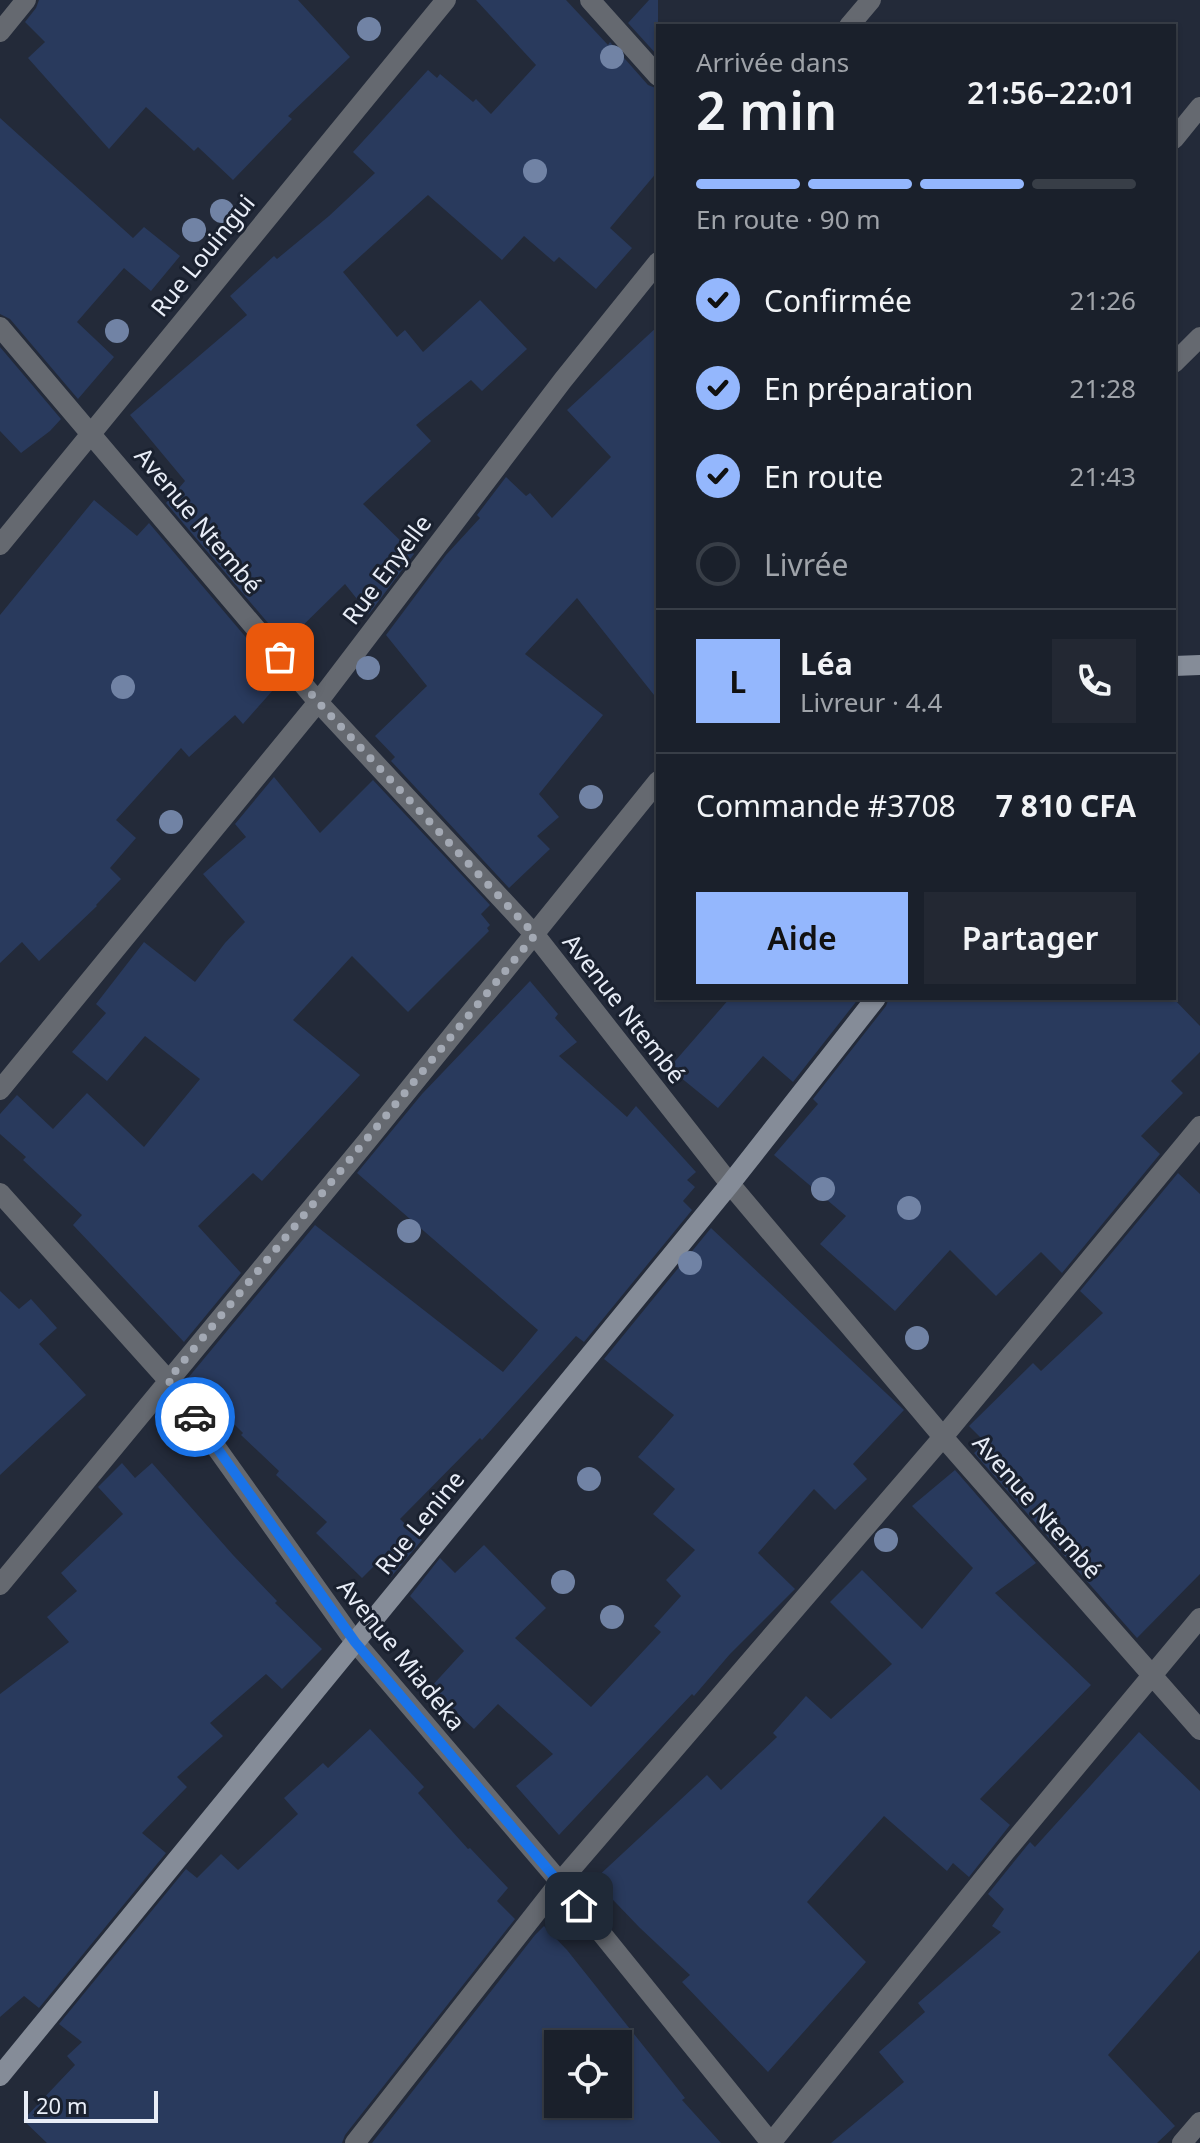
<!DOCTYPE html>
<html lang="fr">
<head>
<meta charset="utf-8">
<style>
  :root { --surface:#1a202b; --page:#232833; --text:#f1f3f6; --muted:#9fa3a9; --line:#383e47; --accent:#94b7fd }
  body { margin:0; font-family:"Noto Sans",sans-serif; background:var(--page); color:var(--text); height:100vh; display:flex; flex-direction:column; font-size:30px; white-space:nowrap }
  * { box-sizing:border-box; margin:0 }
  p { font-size:26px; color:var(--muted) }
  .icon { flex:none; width:44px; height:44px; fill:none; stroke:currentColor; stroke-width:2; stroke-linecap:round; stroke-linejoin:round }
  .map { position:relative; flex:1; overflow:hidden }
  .details { position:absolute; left:656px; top:24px; width:520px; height:976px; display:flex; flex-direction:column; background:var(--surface); border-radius:0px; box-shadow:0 2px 6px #0004,0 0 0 2px var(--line) }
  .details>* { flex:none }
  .buttons { position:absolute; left:544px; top:2030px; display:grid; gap:16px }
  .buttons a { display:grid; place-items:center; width:88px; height:88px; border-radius:0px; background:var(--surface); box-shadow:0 2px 6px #0004,0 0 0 2px var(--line); font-size:40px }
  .scale { position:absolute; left:24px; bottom:20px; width:134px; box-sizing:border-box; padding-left:8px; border:4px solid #e8edf7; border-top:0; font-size:22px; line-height:28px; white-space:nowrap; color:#e8edf7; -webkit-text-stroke:6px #1a212f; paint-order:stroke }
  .pin { position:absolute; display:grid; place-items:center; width:68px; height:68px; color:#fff; margin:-34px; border-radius:16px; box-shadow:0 4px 12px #0006 }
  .courier { position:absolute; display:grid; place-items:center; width:80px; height:80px; margin:-40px; border:6px solid #1a73e8; border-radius:50%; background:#fff; color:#222; box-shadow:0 2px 10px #0007 }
  .summary em { font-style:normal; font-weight:600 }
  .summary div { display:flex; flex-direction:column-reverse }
  .summary { display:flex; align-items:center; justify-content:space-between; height:136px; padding:0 40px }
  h1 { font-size:52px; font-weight:600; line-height:60px }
  .bar { display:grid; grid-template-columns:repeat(4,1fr); gap:12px 8px; align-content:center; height:96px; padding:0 40px }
  .bar i { height:10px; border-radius:6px; background:var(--line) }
  .bar .current { background:var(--accent) }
  .bar p { grid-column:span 4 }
  .line { display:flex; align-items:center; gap:20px; padding:0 40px; border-top:2px solid var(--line) }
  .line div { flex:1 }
  .round { display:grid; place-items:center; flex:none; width:84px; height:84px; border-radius:0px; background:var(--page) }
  ol { padding:0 40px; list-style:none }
  li { display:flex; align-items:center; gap:24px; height:88px }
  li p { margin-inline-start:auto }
  li .icon { padding:8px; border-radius:50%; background:var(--accent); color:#111; stroke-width:4 }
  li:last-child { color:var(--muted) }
  li i { width:44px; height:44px; border:4px solid var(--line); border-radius:50% }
  .button { display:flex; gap:16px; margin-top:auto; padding:16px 40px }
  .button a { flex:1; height:92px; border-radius:0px; background:var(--accent); color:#111; font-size:32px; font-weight:600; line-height:92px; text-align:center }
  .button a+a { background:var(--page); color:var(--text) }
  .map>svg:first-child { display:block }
</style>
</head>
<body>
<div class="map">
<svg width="1200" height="2143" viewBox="0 0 1200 2143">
  <rect width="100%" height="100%" fill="#232a39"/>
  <path fill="#293a5d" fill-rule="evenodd" d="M 39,0 L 298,0 L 350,57 L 288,116 L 292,119 L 233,180 L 198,147 L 194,151 L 146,107 L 109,149 L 28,58 L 45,42 L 25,22 L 36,8 Z
    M 476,0 L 566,0 L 608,45 L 610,42 L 648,85 L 658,89 L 658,171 L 610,228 L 632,248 L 596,289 L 559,257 L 554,262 L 524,236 L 502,260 L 428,195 L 343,272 L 397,337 L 405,330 L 423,352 L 480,300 L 527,349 L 482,391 L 471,380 L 416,425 L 431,441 L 363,504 L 414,554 L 369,614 L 345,584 L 285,643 L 166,503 L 185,481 L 130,415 L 247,315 L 230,296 L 274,256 L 277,259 L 329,216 L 375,173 L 353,152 L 428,70 L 437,78 L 440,74 L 473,102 L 476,99 L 491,114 L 536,65 Z
    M 649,0 L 658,0 L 658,56 L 628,23 Z
    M 0,118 L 133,238 L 144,227 L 180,256 L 151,291 L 124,268 L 77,322 L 114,357 L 78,399 L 10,319 L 0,314 Z
    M 658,326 L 658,700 L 577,598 L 525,654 L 603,715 L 539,794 L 559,817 L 537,836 L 550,849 L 509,888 L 391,761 L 395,757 L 375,736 L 427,686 L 386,635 L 446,555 L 480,518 L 477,515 L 506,477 L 526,496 L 530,493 L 552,518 L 611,457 L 567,410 Z
    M 0,347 L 61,419 L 50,431 L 21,453 L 0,431 Z
    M 94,500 L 137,536 L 149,523 L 282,680 L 243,724 L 235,715 L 189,757 L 181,748 L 116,820 L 136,838 L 110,868 L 121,879 L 96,905 L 97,906 L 39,961 L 22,942 L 0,963 L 0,615 Z
    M 274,777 L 320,833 L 373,780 L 490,905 L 481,914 L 490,925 L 487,928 L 489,931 L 408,1012 L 352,956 L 293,1020 L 360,1075 L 262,1181 L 253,1173 L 198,1226 L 241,1273 L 184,1342 L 73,1225 L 82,1215 L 23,1160 L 26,1157 L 0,1134 L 0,1114 L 17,1095 L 53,1129 L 87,1093 L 144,1147 L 200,1079 L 145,1036 L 107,1081 L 72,1052 L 106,1013 L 96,1004 L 144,942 L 195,982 L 225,943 L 245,922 L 203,874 L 246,837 L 235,824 Z
    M 530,981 L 558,1014 L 555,1018 L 577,1042 L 559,1056 L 627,1117 L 636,1106 L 696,1172 L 687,1180 L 695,1187 L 683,1201 L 692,1210 L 584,1342 L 576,1336 L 482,1440 L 480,1438 L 400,1519 L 422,1540 L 391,1577 L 377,1563 L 362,1578 L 316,1533 L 327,1522 L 276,1475 L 279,1471 L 241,1435 L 243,1433 L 188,1378 L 315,1225 L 503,1372 L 538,1330 L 357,1173 L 422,1094 Z
    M 730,998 L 859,998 L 793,1082 L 763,1056 L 718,1108 L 669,1068 Z
    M 889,998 L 1173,998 L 1200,1026 L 1200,1052 L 1171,1081 L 1183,1093 L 1141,1136 L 1160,1154 L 1062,1273 L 1041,1252 L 996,1296 L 950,1250 L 895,1311 L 820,1244 L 846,1216 L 774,1155 L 818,1104 L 813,1099 L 886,1006 Z
    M 1178,1173 L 1200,1194 L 1200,1574 L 1137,1638 L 974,1453 L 986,1443 L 969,1426 L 1033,1363 L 1041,1371 L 1103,1313 L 1080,1291 Z
    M 711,1228 L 904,1410 L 853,1464 L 867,1479 L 835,1510 L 814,1489 L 758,1553 L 795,1589 L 730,1654 L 694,1696 L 692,1694 L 559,1835 L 516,1786 L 553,1754 L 498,1704 L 474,1729 L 430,1688 L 464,1651 L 410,1596 L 440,1558 L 455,1573 L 484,1545 L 546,1608 L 515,1638 L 591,1707 L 661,1632 L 654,1626 L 681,1596 L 666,1580 L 695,1550 L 653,1514 L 675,1489 L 638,1457 L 674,1415 L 604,1359 Z
    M 0,1291 L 19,1309 L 31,1299 L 57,1328 L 39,1344 L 86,1395 L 0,1475 Z
    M 122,1463 L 135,1478 L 152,1463 L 233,1555 L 277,1601 L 275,1603 L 322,1649 L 282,1689 L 266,1674 L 210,1723 L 223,1736 L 177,1777 L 187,1787 L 142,1833 L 166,1853 L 39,2008 L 24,1996 L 0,2017 L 0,1694 L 69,1642 L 47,1617 L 77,1591 L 61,1573 L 123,1514 L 98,1487 Z
    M 955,1470 L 1036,1563 L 995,1593 L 1091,1685 L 980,1799 L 1010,1825 L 969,1877 L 953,1863 L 947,1871 L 884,1816 L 807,1902 L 866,1962 L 768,2072 L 682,1982 L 690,1975 L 639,1927 L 594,1880 L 707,1775 L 721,1790 L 777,1737 L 773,1733 L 806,1696 L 831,1719 L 892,1664 L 830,1602 L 862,1570 L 922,1629 L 973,1568 L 912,1506 Z
    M 370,1729 L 424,1787 L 418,1793 L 468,1849 L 470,1848 L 508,1888 L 497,1901 L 515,1919 L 345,2135 L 342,2143 L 47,2143 L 23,2120 L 75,2065 L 67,2056 L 82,2042 L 59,2024 L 186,1869 L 197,1878 L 221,1854 L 238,1870 L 298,1814 L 284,1798 L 323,1763 L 328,1768 Z
    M 1139,1732 L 1200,1791 L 1200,1950 L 1108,2055 L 1175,2126 L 1157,2143 L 831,2143 L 904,2082 L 879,2052 L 925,2012 L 918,2003 L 1001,1932 L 992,1926 L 1004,1909 L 988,1894 L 1030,1842 L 1035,1847 Z
    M 544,1926 L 567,1950 L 685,2098 L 682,2100 L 721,2143 L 372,2143 L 535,1935 ZM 558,2044 L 618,2044 L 618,2104 L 558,2104 Z"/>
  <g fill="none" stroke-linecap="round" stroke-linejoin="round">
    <path stroke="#656970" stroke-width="20" d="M 590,0 L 658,76
      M 849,26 L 871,0
      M 0,32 L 26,0
      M 1174,139 L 1200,107
      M 0,327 L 318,702 L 535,935 L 730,1184 L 943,1437 L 1200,1730
      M 1174,363 L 1200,337
      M 0,545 L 446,0
      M 0,1090 L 318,702 L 563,380 L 658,262
      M 0,1193 L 168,1380 L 355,1642 L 560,1882 L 771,2143
      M 0,1585 L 367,1141 L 658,781
      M 355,2143 L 560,1882 L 943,1437 L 1200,1126
      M 771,2143 L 1005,1852 L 1200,1618
      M 1182,2143 L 1200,2122"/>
    <path stroke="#858c98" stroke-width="20" d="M 1174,666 L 1200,665
      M 0,2076 L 730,1184 L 876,998"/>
  </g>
  <g fill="#7183a5">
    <circle cx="369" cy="29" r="12"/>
    <circle cx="612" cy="57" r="12"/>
    <circle cx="535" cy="171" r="12"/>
    <circle cx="222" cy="211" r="12"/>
    <circle cx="194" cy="230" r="12"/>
    <circle cx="117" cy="331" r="12"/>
    <circle cx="368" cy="668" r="12"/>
    <circle cx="123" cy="687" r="12"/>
    <circle cx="591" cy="797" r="12"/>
    <circle cx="171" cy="822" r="12"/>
    <circle cx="823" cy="1189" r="12"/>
    <circle cx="909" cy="1208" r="12"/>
    <circle cx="409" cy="1231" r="12"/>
    <circle cx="690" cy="1263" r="12"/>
    <circle cx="917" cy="1338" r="12"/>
    <circle cx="589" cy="1479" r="12"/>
    <circle cx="886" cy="1540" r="12"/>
    <circle cx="563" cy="1582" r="12"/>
    <circle cx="612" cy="1617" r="12"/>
  </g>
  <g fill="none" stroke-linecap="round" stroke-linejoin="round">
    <path stroke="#a3a9b4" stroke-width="8" stroke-dasharray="0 14.4" d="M 195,1417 L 168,1380 L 535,935 L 318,702 L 280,657"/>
    <path stroke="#1a73e8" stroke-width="10" d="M 195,1417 L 355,1642 L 579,1906"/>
  </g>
  <g text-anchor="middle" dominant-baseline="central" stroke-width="6" stroke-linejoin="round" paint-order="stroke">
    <g font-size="24" fill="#e8edf7" stroke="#1a212f">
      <text transform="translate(202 255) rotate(-51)">Rue Louingui</text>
      <text transform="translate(199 520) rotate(50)">Avenue Ntembé</text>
      <text transform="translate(386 569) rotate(-53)">Rue Enyelle</text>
      <text transform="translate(625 1008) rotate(52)">Avenue Ntembé</text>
      <text transform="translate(1038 1506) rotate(49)">Avenue Ntembé</text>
      <text transform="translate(419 1522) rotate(-51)">Rue Lenine</text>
      <text transform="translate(402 1654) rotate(51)">Avenue Miadeka</text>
    </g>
  </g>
</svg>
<div class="buttons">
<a><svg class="icon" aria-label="locate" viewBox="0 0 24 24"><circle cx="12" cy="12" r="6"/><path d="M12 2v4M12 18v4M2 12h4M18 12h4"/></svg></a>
</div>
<div class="scale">20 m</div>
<div class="pin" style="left:280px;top:657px;background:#ea580c"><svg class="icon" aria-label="bag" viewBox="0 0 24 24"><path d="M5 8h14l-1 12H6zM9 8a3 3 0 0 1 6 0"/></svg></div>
<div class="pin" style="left:579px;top:1906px;background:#1f2937"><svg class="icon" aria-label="home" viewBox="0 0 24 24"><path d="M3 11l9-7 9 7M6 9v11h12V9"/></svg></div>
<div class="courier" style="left:195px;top:1417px"><svg class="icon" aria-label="car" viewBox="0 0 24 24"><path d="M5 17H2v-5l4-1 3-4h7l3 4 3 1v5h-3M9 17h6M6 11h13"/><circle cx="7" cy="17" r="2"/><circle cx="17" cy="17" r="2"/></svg></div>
<section class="details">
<div class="summary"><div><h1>2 min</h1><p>Arrivée dans</p></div><em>21:56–22:01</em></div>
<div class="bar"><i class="current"></i><i class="current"></i><i class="current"></i><i></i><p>En route · 90 m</p></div>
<ol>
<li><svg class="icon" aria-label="check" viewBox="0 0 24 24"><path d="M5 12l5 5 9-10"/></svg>Confirmée<p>21:26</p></li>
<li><svg class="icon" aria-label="check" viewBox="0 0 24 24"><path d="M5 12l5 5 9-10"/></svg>En préparation<p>21:28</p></li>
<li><svg class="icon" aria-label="check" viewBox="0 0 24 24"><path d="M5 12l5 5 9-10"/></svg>En route<p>21:43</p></li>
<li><i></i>Livrée</li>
</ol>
<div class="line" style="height:144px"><b class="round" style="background:var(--accent);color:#111">L</b><div><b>Léa</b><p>Livreur · 4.4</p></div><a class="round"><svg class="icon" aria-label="phone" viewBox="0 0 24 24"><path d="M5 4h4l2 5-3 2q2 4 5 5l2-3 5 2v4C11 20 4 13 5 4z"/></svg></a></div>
<div class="line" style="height:104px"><div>Commande #3708</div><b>7 810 CFA</b></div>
<div class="button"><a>Aide</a><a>Partager</a></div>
</section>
</div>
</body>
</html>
